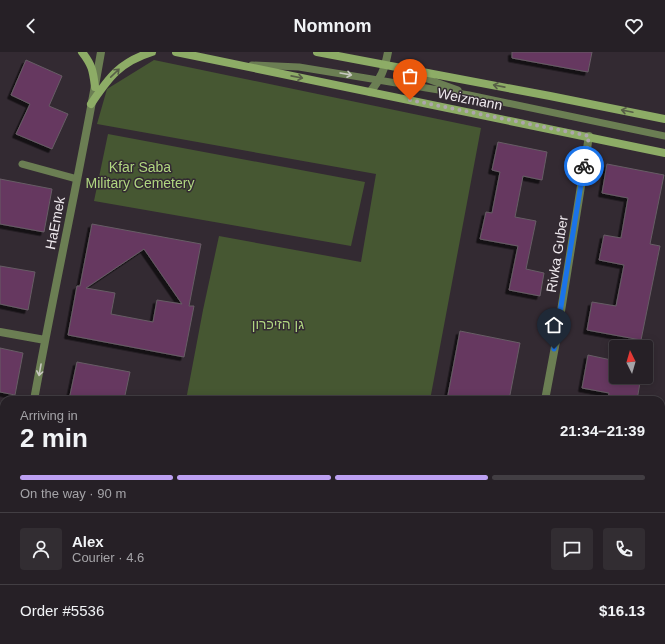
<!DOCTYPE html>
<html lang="en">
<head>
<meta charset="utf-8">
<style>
  :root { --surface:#262026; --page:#322d32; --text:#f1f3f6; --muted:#a4a3a7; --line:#423e43; --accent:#bca0f2 }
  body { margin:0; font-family:Helvetica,Heebo,sans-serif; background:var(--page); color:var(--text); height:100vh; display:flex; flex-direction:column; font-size:15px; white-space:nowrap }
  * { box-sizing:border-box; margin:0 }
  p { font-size:13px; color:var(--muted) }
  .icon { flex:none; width:22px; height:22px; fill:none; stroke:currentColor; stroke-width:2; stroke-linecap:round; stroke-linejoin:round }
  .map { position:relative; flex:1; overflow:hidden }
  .drawer { position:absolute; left:0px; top:344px; width:665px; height:248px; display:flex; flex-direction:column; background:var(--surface); border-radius:12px 12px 0 0; box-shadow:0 2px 10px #0003,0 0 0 1px var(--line) }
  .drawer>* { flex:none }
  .needle { width:26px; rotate:355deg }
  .fabs { position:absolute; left:609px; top:288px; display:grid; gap:8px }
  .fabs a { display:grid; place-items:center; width:44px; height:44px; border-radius:4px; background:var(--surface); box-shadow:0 2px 10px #0003,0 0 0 1px var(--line); font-size:20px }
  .pin { position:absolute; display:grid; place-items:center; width:34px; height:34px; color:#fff; margin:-41px -17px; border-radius:50% 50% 50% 0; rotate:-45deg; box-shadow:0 0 4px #0007 }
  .pin .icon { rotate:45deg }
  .courier { position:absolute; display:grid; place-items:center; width:40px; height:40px; margin:-20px; border:3px solid #1a73e8; border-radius:50%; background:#fff; color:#222; box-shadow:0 1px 5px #0007 }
  .head em { font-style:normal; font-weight:700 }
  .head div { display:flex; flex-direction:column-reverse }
  .head { display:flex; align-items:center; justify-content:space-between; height:68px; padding:0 20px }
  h1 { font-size:26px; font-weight:700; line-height:30px }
  .bar { display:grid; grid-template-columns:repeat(4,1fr); gap:6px 4px; align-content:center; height:48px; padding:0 20px }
  .bar i { height:5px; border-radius:3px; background:var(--line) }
  .bar .selected { background:var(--accent) }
  .bar p { grid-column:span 4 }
  .line { display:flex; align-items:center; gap:10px; padding:0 20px; border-top:1px solid var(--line) }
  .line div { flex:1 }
  .round { display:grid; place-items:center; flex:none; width:42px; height:42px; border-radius:4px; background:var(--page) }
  header { display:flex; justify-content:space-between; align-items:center; height:52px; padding:0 20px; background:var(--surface); font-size:18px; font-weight:700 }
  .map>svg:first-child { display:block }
</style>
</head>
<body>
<header><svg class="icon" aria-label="back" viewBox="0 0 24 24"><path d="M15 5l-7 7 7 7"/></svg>Nomnom<svg class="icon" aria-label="heart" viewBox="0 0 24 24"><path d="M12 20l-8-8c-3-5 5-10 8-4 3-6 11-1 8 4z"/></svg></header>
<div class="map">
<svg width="665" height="592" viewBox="0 0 665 592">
  <defs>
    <filter id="shadow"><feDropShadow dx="-3.5" dy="3.5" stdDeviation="0" flood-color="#0009"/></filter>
  </defs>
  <rect width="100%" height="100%" fill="#332a32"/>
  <path fill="#465732" d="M 154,8 L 481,76 L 430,348 L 186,348 L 203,258 L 219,184 L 361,210 L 376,122 L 97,72 L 107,37 Z
    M 108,82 L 365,130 L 351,194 L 94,149 Z"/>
  <path fill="#663761" stroke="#675d65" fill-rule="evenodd" filter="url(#shadow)" d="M 512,0 L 592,0 L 588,20 L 512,6 Z
    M 26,8 L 62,24 L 49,54 L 68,62 L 52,97 L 16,82 L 30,52 L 11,43 Z
    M 498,90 L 547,100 L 542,128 L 523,124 L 515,165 L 536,169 L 526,217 L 544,221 L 540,244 L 509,238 L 518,194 L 480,187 L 486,160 L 492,161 L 500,120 L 492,118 Z
    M 607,112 L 664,123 L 650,192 L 660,194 L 641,288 L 587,278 L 592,250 L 616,254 L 624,213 L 599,208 L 604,183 L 621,186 L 628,146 L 602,141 Z
    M 0,127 L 52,137 L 44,180 L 0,172 Z
    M 92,172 L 201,192 L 189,254 L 194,254 L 184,305 L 68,283 L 77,234 L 80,234 ZM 144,197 L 182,252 L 157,248 L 153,270 L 111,262 L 115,241 L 86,236 Z
    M 0,214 L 35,220 L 28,258 L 0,252 Z
    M 460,279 L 520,291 L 509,348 L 447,348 Z
    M 0,296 L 23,301 L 15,343 L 0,340 Z
    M 588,303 L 616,309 L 616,325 L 641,325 L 637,348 L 608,348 L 609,341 L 582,336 Z
    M 77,310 L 130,320 L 124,348 L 69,348 Z"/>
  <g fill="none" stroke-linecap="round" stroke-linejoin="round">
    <path stroke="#6b7e53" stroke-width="7" d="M 252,13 L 299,15 L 469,43 L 665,84
      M 408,20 L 458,38
      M 22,112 L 77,127"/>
    <path stroke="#6b7e53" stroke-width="8" d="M 0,280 L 45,288
      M 34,348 C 55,232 81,116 101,0
      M 545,348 L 557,284 L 589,84
      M 0,546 L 4,523
      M 286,592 L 287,588"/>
    <path stroke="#6b7e53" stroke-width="8" d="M 370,40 C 381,27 385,16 388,0"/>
    <path stroke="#8dac66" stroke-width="8" d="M 82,0 C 92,13 93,18 95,35
      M 176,0 L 665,101
      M 317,0 L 550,44 L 665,67
      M 91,52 C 109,25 120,10 152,0"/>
  </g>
  <defs><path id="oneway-shaft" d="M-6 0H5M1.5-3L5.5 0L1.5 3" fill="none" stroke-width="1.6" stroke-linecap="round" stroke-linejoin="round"/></defs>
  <g stroke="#575e47">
    <use href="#oneway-shaft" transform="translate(115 21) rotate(-44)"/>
    <use href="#oneway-shaft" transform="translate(297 25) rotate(11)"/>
    <use href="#oneway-shaft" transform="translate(499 34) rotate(-169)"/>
    <use href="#oneway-shaft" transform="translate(627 59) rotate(-168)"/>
  </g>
  <g stroke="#c7c8bf">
    <use href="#oneway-shaft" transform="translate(346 22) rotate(10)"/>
    <use href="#oneway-shaft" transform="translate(40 318) rotate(100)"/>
  </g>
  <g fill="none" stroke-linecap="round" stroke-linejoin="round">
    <path stroke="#ada6ac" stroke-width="4" stroke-dasharray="0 7.2" d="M 410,48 L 589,84 L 584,114"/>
    <path stroke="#1a73e8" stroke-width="5" d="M 554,297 L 584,114"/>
  </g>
  <g text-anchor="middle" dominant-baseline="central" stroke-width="3" stroke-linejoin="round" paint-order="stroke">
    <g font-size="14" fill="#eee8ed" stroke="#332a32">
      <text transform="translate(470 47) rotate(11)">Weizmann</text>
      <text transform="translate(55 171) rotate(-79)">HaEmek</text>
      <text transform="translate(557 202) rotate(-81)">Rivka Guber</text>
    </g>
    <g font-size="14" fill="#b0d680" stroke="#332a32">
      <text x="140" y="115">Kfar Saba<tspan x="140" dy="16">Military Cemetery</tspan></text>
      <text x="278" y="272">גן הזיכרון</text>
    </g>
  </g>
</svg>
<div class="fabs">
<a><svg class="needle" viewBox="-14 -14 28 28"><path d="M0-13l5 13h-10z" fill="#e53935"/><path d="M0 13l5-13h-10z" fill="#a4a3a7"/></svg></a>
</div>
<div class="pin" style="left:410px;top:48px;background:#ea580c"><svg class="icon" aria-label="bag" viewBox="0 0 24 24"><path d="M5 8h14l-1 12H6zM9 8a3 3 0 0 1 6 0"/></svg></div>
<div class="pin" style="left:554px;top:297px;background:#1f2937"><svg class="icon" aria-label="home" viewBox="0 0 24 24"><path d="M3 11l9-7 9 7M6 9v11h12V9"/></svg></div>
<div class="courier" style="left:584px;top:114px"><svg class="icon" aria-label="bike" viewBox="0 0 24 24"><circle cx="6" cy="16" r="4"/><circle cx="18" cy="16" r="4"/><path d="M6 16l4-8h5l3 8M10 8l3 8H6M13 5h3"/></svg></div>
<section class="drawer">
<div class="head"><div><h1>2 min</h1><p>Arriving in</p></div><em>21:34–21:39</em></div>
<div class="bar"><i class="selected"></i><i class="selected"></i><i class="selected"></i><i></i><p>On the way · 90 m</p></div>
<div class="line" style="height:72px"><a class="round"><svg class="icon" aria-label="person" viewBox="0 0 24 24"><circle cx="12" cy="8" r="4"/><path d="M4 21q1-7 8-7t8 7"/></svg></a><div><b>Alex</b><p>Courier · 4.6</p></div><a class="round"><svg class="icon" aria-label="chat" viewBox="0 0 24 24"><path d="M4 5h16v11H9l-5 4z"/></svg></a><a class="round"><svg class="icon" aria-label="phone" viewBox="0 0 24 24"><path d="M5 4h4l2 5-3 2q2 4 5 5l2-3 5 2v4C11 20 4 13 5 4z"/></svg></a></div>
<div class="line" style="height:52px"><div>Order #5536</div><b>$16.13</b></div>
</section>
</div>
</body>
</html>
